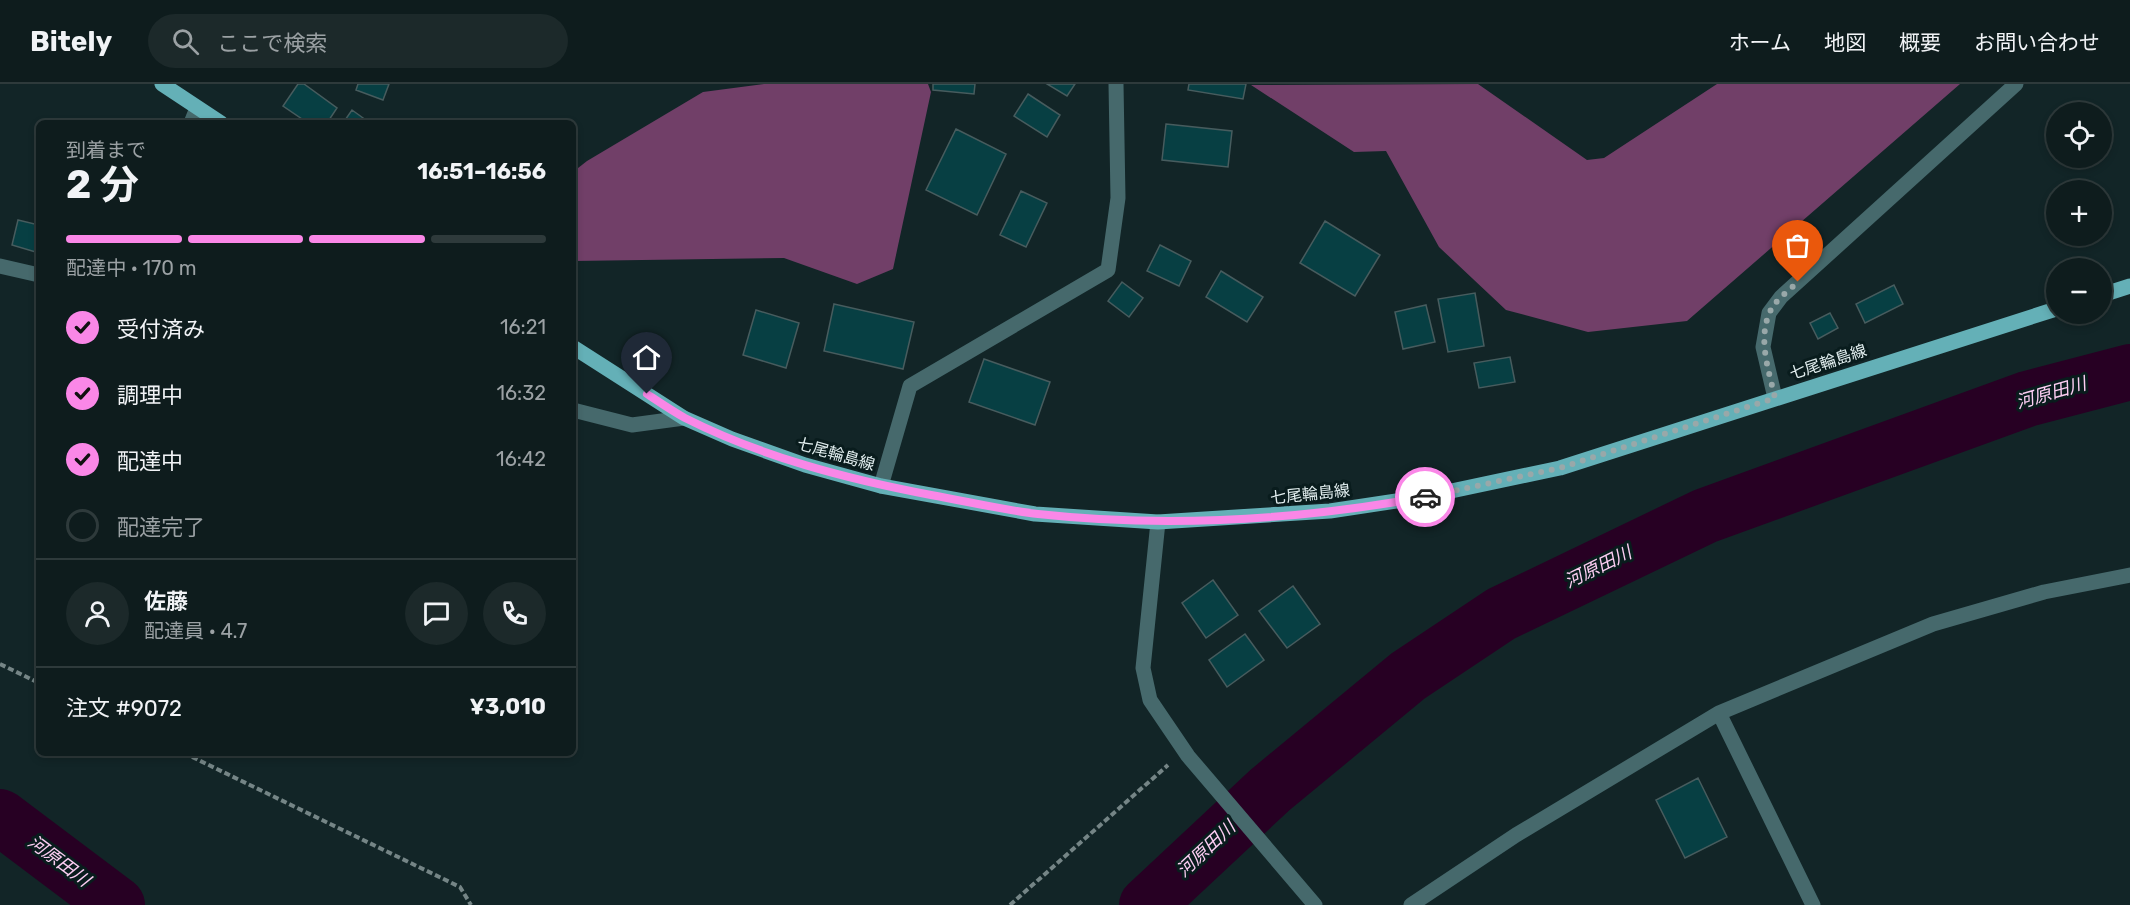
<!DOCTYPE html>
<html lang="ja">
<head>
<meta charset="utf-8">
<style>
  :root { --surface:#0e1c1d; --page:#1c292a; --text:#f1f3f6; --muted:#9ba1a4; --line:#2e3a3b; --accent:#fa87e7 }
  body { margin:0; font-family:Rubik,"Noto Sans JP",sans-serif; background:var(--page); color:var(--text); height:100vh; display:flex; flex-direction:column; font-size:22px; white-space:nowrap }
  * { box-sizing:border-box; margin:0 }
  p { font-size:20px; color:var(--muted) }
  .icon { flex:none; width:33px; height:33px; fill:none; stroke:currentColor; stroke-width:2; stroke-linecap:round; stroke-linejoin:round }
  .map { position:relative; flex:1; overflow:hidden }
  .panel { position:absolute; left:36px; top:36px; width:540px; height:636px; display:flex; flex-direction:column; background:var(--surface); border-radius:9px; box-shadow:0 3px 9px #0003,0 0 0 2px var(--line) }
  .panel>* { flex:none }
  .fabs { position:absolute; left:2046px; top:18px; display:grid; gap:12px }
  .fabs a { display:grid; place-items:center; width:66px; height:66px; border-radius:50%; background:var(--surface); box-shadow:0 3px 9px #0003,0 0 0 2px var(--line); font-size:30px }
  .pin { position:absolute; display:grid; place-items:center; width:51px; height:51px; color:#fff; margin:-62px -26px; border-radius:50% 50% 50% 0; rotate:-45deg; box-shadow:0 0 6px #0007 }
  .pin .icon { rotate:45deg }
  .courier { position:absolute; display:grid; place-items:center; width:60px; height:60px; margin:-30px; border:4px solid #fa87e7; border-radius:50%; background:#fff; color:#222; box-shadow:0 2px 8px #0007 }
  .overview em { font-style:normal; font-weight:700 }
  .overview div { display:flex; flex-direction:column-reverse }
  .overview { display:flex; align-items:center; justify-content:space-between; height:102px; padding:0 30px }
  h1 { font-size:39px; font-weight:700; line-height:45px }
  .bar { display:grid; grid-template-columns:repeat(4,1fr); gap:9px 6px; align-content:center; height:72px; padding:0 30px }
  .bar i { height:8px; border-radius:4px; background:var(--line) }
  .bar .selected { background:var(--accent) }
  .bar p { grid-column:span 4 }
  .line { display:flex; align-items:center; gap:15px; padding:0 30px; border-top:2px solid var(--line) }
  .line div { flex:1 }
  .round { display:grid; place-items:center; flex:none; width:63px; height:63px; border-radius:32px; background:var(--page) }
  ol { padding:0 30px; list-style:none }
  li { display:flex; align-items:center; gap:18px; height:66px }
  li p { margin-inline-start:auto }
  li .icon { padding:6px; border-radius:50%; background:var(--accent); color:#111; stroke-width:4 }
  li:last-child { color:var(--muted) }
  li i { width:33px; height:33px; border:3px solid var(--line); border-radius:50% }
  header { display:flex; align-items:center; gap:36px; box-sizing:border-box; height:84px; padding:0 30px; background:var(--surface); border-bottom:2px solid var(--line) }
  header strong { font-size:28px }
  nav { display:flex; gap:33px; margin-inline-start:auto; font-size:21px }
  .search { width:420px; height:54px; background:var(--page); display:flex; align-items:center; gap:15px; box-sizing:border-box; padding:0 21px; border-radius:33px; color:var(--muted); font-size:22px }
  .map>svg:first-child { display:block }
</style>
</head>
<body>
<header>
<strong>Bitely</strong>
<div class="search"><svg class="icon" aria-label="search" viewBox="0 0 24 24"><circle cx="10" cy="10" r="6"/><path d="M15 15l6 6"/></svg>ここで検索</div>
<nav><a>ホーム</a><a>地図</a><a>概要</a><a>お問い合わせ</a></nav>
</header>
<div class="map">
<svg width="2130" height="821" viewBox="0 0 2130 821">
  <rect width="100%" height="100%" fill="#122527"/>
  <path fill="#713f68" d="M 764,0 L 928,0 L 931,8 L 893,185 L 857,200 L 784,174 L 573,177 L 573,88 L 587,77 L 703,8 Z
    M 1478,0 L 1587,76 L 1604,74 L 1717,0 L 1960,0 L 1687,237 L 1588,248 L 1506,226 L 1439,163 L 1386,67 L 1354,68 L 1251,1 Z"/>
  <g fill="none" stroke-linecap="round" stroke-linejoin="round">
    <path stroke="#270023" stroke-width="56" d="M 0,733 L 117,821
      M 1147,821 L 1270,706 L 1408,592 L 1501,530 L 1705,432 L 2027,315 L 2130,288"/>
  </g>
  <path fill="#073f43" stroke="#475c5e" stroke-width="1.5" d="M 298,0 L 304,0 L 337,24 L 327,39 L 308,39 L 283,22 Z
    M 358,0 L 389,0 L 383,16 L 356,6 Z
    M 933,0 L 975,0 L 974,10 L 933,6 Z
    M 1047,0 L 1075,0 L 1067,12 Z
    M 1189,0 L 1246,0 L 1243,15 L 1188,6 Z
    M 1028,10 L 1060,31 L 1047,53 L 1014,32 Z
    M 352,26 L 370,39 L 343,39 Z
    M 1166,40 L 1232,47 L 1228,83 L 1162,76 Z
    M 956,45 L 1006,70 L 977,131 L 926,106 Z
    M 1021,107 L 1047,119 L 1026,163 L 1000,151 Z
    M 18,136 L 39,141 L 39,169 L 12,161 Z
    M 1325,137 L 1380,171 L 1355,212 L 1300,179 Z
    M 1160,161 L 1191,177 L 1179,202 L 1147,187 Z
    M 1221,187 L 1263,213 L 1247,238 L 1206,213 Z
    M 1122,198 L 1143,214 L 1129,233 L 1108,217 Z
    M 1894,201 L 1903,220 L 1865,239 L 1856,220 Z
    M 1475,209 L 1484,262 L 1448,268 L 1438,215 Z
    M 834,220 L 914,238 L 903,285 L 824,267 Z
    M 1426,221 L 1435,258 L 1403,265 L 1395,228 Z
    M 756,226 L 799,239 L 786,284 L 743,271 Z
    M 1830,229 L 1838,244 L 1818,255 L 1810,239 Z
    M 1510,273 L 1515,298 L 1479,304 L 1474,279 Z
    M 984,275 L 1050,298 L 1035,341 L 969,318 Z
    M 1213,496 L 1238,531 L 1206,554 L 1182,519 Z
    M 1293,502 L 1320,540 L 1287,564 L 1259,527 Z
    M 1245,550 L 1264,576 L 1227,603 L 1209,576 Z
    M 1698,694 L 1727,753 L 1685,774 L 1656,716 Z"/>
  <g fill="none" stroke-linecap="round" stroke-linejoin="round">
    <path stroke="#758586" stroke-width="4" stroke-dasharray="6 3" stroke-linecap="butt" d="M 0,580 L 39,599
      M 184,669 L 460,803 L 471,821
      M 1010,821 L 1168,681"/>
    <path stroke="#46696c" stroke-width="15" d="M 191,39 L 197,24
      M 0,182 L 39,191
      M 1775,314 L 1763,263 L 1769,229 L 1781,213 L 2016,0
      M 573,326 L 632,341 L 684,334
      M 881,402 L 910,302 L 1108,186 L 1118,114 L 1116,0
      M 1158,438 L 1143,584 L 1150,616 L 1188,672 L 1315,821
      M 1719,629 L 1813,821
      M 1411,821 L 1516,751 L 1719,629 L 1933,540 L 2044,508 L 2130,491"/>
    <path stroke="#64b0b7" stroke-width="15" d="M 162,0 L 221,39
      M 2102,211 L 2130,202
      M 573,263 L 684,334 L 732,355 L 805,381 L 881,402 L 1035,430 L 1158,438 L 1330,427 L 1423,413 L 1560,384 L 2056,225"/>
  </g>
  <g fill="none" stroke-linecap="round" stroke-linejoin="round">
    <path stroke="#99a8a9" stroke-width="6" stroke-dasharray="0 10.8" d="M 1425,413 L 1560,384 L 1775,314 C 1769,287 1758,257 1769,230 C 1774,217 1788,207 1798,198"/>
    <path stroke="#fa87e7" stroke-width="8" d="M 647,310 C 659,318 672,327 685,334 C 762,373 847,395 931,411 C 966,417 1002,426 1038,430 C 1166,444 1298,436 1425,413"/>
  </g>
  <g text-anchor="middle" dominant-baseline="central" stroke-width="6" stroke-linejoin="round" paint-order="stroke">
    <g font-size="16" fill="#e2eeef" stroke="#091c1d">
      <text transform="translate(1828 278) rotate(-18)">七尾輪島線</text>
      <text transform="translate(836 370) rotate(16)">七尾輪島線</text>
      <text transform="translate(1310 410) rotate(-6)">七尾輪島線</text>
    </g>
    <g font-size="18" font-style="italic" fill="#fdcef3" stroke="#091c1d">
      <text transform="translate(2051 309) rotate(-16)">河原田川</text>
      <text transform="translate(1598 483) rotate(-26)">河原田川</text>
      <text transform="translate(1206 765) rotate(-43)">河原田川</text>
      <text transform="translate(59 777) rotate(37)">河原田川</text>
    </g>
  </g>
</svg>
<div class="fabs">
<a><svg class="icon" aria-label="locate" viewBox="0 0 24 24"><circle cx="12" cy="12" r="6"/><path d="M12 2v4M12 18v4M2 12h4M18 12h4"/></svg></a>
<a>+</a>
<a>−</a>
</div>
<div class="pin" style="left:1798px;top:198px;background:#ea580c"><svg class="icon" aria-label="bag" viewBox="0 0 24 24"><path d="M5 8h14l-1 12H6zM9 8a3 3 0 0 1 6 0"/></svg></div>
<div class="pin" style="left:647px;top:310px;background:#1f2937"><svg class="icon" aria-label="home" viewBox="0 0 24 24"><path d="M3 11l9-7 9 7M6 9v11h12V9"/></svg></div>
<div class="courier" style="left:1425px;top:413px"><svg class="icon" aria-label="car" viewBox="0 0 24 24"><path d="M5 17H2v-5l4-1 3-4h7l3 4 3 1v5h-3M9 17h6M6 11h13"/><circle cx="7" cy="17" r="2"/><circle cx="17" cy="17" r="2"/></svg></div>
<section class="panel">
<div class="overview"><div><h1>2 分</h1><p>到着まで</p></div><em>16:51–16:56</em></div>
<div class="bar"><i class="selected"></i><i class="selected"></i><i class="selected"></i><i></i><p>配達中 · 170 m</p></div>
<ol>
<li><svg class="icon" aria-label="check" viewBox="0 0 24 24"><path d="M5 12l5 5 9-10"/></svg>受付済み<p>16:21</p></li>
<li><svg class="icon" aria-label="check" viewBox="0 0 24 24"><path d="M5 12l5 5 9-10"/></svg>調理中<p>16:32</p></li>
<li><svg class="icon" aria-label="check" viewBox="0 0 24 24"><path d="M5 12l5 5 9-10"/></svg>配達中<p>16:42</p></li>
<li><i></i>配達完了</li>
</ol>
<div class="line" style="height:108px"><a class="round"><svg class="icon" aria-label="person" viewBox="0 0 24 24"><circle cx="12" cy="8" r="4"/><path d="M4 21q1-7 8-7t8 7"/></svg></a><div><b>佐藤</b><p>配達員 · 4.7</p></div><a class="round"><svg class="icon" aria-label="chat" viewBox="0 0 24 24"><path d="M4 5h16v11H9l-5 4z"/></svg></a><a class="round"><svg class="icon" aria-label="phone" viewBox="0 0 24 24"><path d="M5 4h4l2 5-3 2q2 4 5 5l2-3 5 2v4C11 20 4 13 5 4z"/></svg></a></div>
<div class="line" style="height:78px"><div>注文 #9072</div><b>¥3,010</b></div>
</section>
</div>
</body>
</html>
